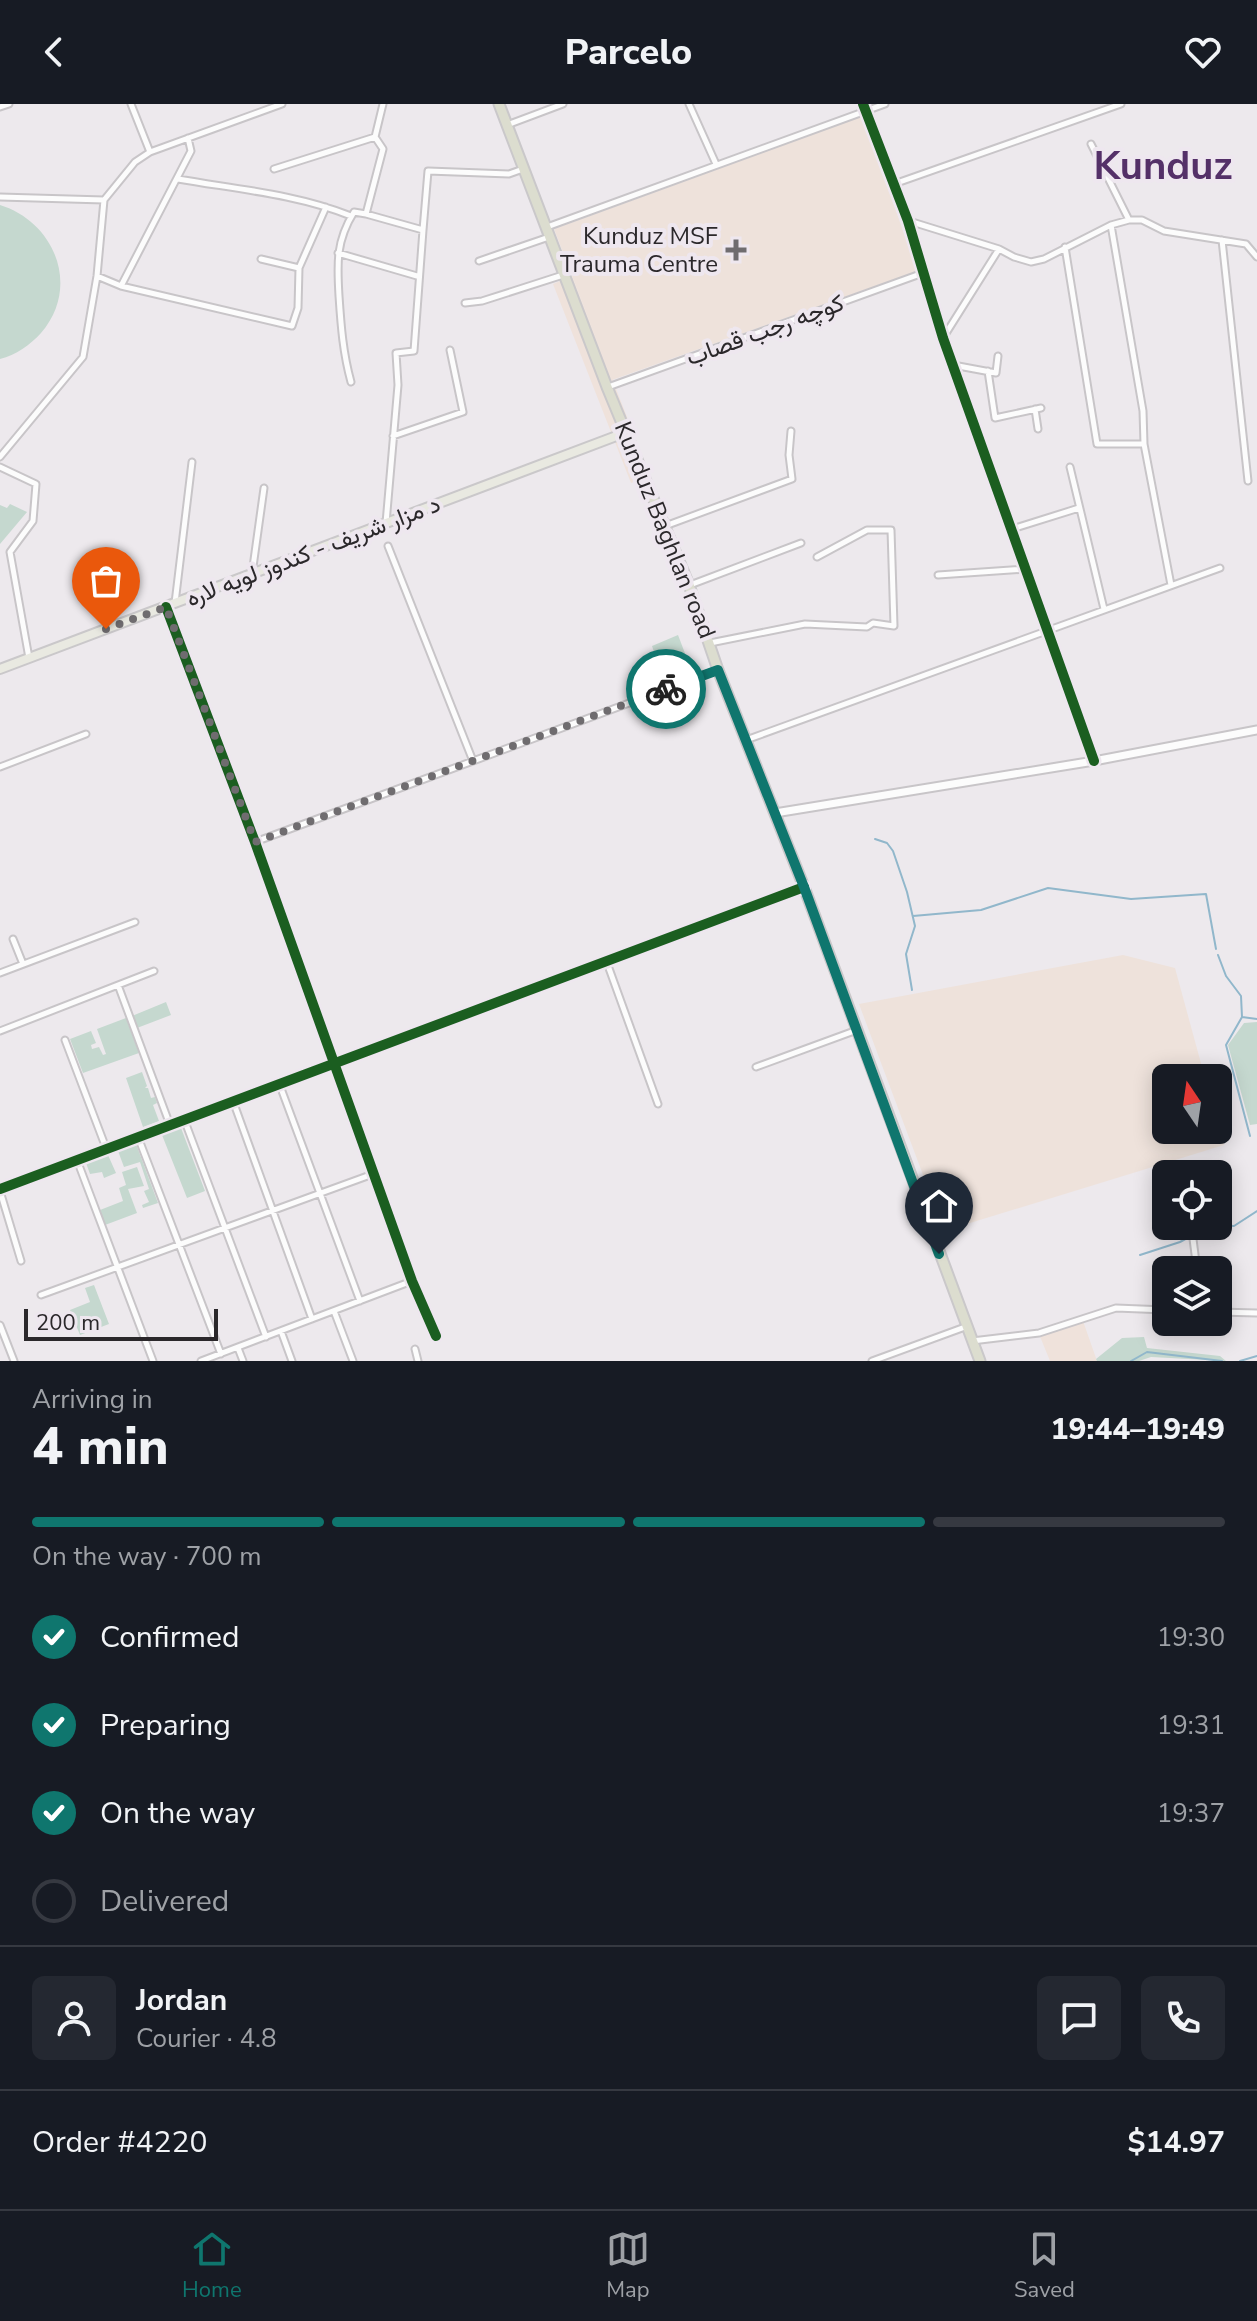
<!DOCTYPE html>
<html lang="en">
<head>
<meta charset="utf-8">
<style>
  :root { --surface:#171b24; --page:#242831; --text:#f1f3f6; --muted:#9ea1a6; --line:#363941; --accent:#0f766e }
  body { margin:0; font-family:"Nunito Sans",Vazirmatn,sans-serif; background:var(--page); color:var(--text); height:100vh; display:flex; flex-direction:column; font-size:30px; white-space:nowrap }
  * { box-sizing:border-box; margin:0 }
  p { font-size:26px; color:var(--muted) }
  .icon { flex:none; width:44px; height:44px; fill:none; stroke:currentColor; stroke-width:2; stroke-linecap:round; stroke-linejoin:round }
  .map { position:relative; height:1257px; overflow:hidden }
  .sheet { display:flex; flex-direction:column; background:var(--surface); flex:1 }
  .sheet>* { flex:none }
  .needle { width:52px; rotate:347deg }
  .fabs { position:absolute; left:1152px; top:960px; display:grid; gap:16px }
  .fabs a { display:grid; place-items:center; width:80px; height:80px; border-radius:12px; background:var(--surface); box-shadow:0 4px 20px #0003; font-size:40px }
  .scale { position:absolute; left:24px; bottom:20px; width:194px; box-sizing:border-box; padding-left:8px; border:4px solid #2b282b; border-top:0; font-size:22px; line-height:28px; white-space:nowrap; color:#2b282b; -webkit-text-stroke:6px #eee7ef; paint-order:stroke }
  .pin { position:absolute; display:grid; place-items:center; width:68px; height:68px; color:#fff; margin:-82px -34px; border-radius:50% 50% 50% 0; rotate:-45deg; box-shadow:0 0 8px #0007 }
  .pin .icon { rotate:45deg }
  .courier { position:absolute; display:grid; place-items:center; width:80px; height:80px; margin:-40px; border:6px solid #0f766e; border-radius:50%; background:#fff; color:#222; box-shadow:0 2px 10px #0007 }
  .overview em { font-style:normal; font-weight:800 }
  .overview div { display:flex; flex-direction:column-reverse }
  .overview { display:flex; align-items:center; justify-content:space-between; height:136px; padding:0 32px }
  h1 { font-size:52px; font-weight:800; line-height:60px }
  .bar { display:grid; grid-template-columns:repeat(4,1fr); gap:12px 8px; align-content:center; height:96px; padding:0 32px }
  .bar i { height:10px; border-radius:6px; background:var(--line) }
  .bar .on { background:var(--accent) }
  .bar p { grid-column:span 4 }
  .line { display:flex; align-items:center; gap:20px; padding:0 32px; border-top:2px solid var(--line) }
  .line div { flex:1 }
  .round { display:grid; place-items:center; flex:none; width:84px; height:84px; border-radius:12px; background:var(--page) }
  ol { padding:0 32px; list-style:none }
  li { display:flex; align-items:center; gap:24px; height:88px }
  li p { margin-inline-start:auto }
  li .icon { padding:8px; border-radius:50%; background:var(--accent); color:#fff; stroke-width:4 }
  li:last-child { color:var(--muted) }
  li i { width:44px; height:44px; border:4px solid var(--line); border-radius:50% }
  header { display:flex; justify-content:space-between; align-items:center; height:104px; padding:0 32px; background:var(--surface); font-size:36px; font-weight:800 }
  .menu { display:flex; justify-content:space-around; align-items:center; height:112px; border-top:2px solid var(--line); background:var(--surface); font-size:22px; color:var(--muted) }
  .menu a { display:grid; justify-items:center; gap:4px }
  .menu .on { color:var(--accent) }
  .map>svg:first-child { display:block }
</style>
</head>
<body>
<header><svg class="icon" aria-label="back" viewBox="0 0 24 24"><path d="M15 5l-7 7 7 7"/></svg>Parcelo<svg class="icon" aria-label="heart" viewBox="0 0 24 24"><path d="M12 20l-8-8c-3-5 5-10 8-4 3-6 11-1 8 4z"/></svg></header>
<div class="map">
<svg width="1257" height="1257" viewBox="0 0 1257 1257">
  <rect width="100%" height="100%" fill="#ede9ed"/>
  <path fill="#efe2db" d="M 572,172 L 650,372 L 631,379 L 553,180 Z
    M 1083,1217 L 1097,1257 L 1050,1257 L 1039,1230 Z"/>
  <path fill="#eee2db" d="M 863,12 L 917,167 L 612,276 L 554,125 Z
    M 1123,851 L 1175,864 L 1205,974 L 1166,974 L 1166,1026 L 1218,1026 L 1218,1021 L 1224,1041 L 944,1127 L 859,900 Z"/>
  <path fill="#c5d8cf" d="M 0,101 C 55,118 81,183 41,229 C 30,241 16,251 0,255 Z
    M 10,400 L 27,408 L 0,440 L 0,401 L 7,404 Z
    M 678,531 L 694,573 L 666,583 L 652,542 Z
    M 166,898 L 171,911 L 137,924 L 132,912 Z
    M 126,914 L 139,949 L 83,969 L 70,935 L 91,927 L 96,939 L 91,941 L 92,945 L 99,943 L 103,951 L 106,950 L 97,925 Z
    M 1257,918 L 1257,1020 L 1250,1021 L 1228,941 L 1244,919 Z
    M 142,968 L 147,982 L 145,984 L 148,984 L 151,994 L 155,993 L 157,999 L 153,1001 L 159,1017 L 143,1023 L 126,974 Z
    M 181,1024 L 205,1087 L 187,1094 L 162,1031 Z
    M 136,1040 L 158,1099 L 143,1104 L 142,1101 L 149,1098 L 144,1087 L 149,1085 L 140,1058 L 124,1063 L 118,1047 Z
    M 108,1051 L 116,1069 L 104,1074 L 102,1068 L 90,1070 L 86,1059 Z
    M 137,1063 L 144,1082 L 128,1085 L 137,1109 L 105,1121 L 100,1106 L 123,1097 L 119,1084 L 126,1081 L 122,1068 Z
    M 94,1181 L 109,1220 L 80,1231 L 70,1206 L 90,1198 L 85,1184 Z
    M 1144,1233 L 1147,1244 L 1220,1252 L 1226,1257 L 1151,1253 L 1139,1257 L 1097,1257 L 1096,1255 L 1122,1234 Z"/>
  <g fill="none" stroke-linecap="round" stroke-linejoin="round">
    <path stroke="#91b7cb" stroke-width="2" d="M 875,735 L 887,739 L 893,747 L 907,788 L 915,822 L 906,850 L 912,886
      M 913,812 L 981,806 L 1048,784 L 1131,795 L 1206,790 L 1216,845
      M 1218,851 L 1226,872 L 1241,892 L 1242,913 L 1257,915
      M 1242,913 L 1226,941 L 1250,1032
      M 1218,1121 L 1234,1122 L 1257,1107
      M 1140,1151 L 1180,1138 L 1209,1122
      M 1131,1257 L 1147,1248 L 1222,1257
      M 1240,1257 L 1257,1252"/>
    <g stroke="#c8c5c8" stroke-width="9">
      <path id="street" d="M 131,0 L 150,48
        M 689,0 L 716,60
        M 0,3 L 9,0
        M 507,21 L 563,0
        M 1091,40 L 1129,116
        M 274,65 L 375,33
        M 178,75 C 235,85 297,90 351,112
        M 894,80 L 1121,0
        M 0,93 L 104,96
        M 366,110 L 423,126 L 428,67 L 509,70 L 523,65
        M 909,117 L 999,145 L 1014,153 L 1031,158 L 1044,155 L 1111,121 L 1129,116 L 1142,116 L 1164,127 L 1246,140 L 1257,153
        M 1111,121 L 1143,307 L 1144,340 L 1171,481
        M 547,123 L 885,0
        M 1222,136 L 1248,377
        M 1065,143 L 1097,340 L 1144,340
        M 338,149 L 417,172
        M 261,155 L 299,164
        M 479,157 L 549,133
        M 97,172 L 121,182 L 292,222 L 298,204 L 299,164 L 326,103
        M 121,182 L 191,47 L 188,34
        M 465,199 L 482,197 L 563,171
        M 943,234 L 999,145
        M 953,261 L 996,269 L 998,252
        M 988,267 L 995,314 L 1041,304
        M 351,278 C 343,249 341,222 339,192 C 337,159 336,137 354,108 L 366,110 L 383,45 L 375,33 L 383,0
        M 608,283 L 923,169
        M 1035,305 L 1038,325
        M 393,332 L 463,308 L 450,246
        M 0,353 L 83,253 L 97,172 L 104,96 L 135,58 L 150,48 L 282,0
        M 0,363 L 36,380 L 33,417 L 10,448 L 29,554
        M 1070,363 L 1104,505
        M 386,419 L 398,281 L 396,249 L 414,247 L 423,126
        M 665,422 L 792,375 L 789,351 L 791,327
        M 1012,425 L 1079,404
        M 388,442 L 473,657
        M 252,470 L 264,384
        M 938,471 L 1025,465
        M 690,481 L 801,439
        M 175,499 L 192,358
        M 166,503 L 255,738 L 412,1177 L 436,1232
        M 710,539 L 805,520 L 867,523 L 873,519 L 894,522 L 891,426 L 867,426 L 817,453
        M 746,636 L 1220,464
        M 0,663 L 86,630
        M 255,738 L 718,566
        M 13,835 L 23,860
        M 606,856 L 658,1000
        M 0,869 L 135,818
        M 118,881 L 170,1021
        M 0,927 L 154,867
        M 65,936 L 106,1044
        M 756,963 L 857,926
        M 279,979 L 360,1197
        M 233,997 L 312,1215
        M 184,1015 L 266,1233
        M 138,1033 L 221,1250
        M 77,1056 L 153,1257
        M 0,1085 L 804,783
        M 0,1087 L 21,1157
        M 1193,1135 L 1197,1166
        M 41,1191 L 373,1070
        M 334,1207 L 353,1257
        M 1218,1208 L 1257,1209
        M 0,1221 L 14,1257
        M 281,1227 L 292,1257
        M 972,1237 L 1039,1229 L 1116,1204 L 1166,1206
        M 238,1244 L 243,1257
        M 415,1245 L 418,1257
        M 201,1257 L 412,1177
        M 872,1257 L 965,1223"/>
    </g>
    <g stroke="#c8c5c8" stroke-width="11">
      <path id="secondary" d="M 863,0 L 908,117 L 943,234 L 1094,657
        M 775,709 L 1094,657 L 1257,626"/>
    </g>
    <g stroke="#cac8ca" stroke-width="12">
      <path id="primary" d="M 0,565 L 627,328"/>
    </g>
    <g stroke="#cac8ca" stroke-width="13">
      <path id="highway" d="M 499,0 L 607,283 L 689,481 L 718,566 L 804,783 L 980,1257"/>
    </g>
    <use href="#street" stroke="#fcfcfc" stroke-width="5"/>
    <use href="#secondary" stroke="#fcfcfc" stroke-width="7"/>
    <use href="#primary" stroke="#e9e9e1" stroke-width="8"/>
    <use href="#highway" stroke="#dcddcf" stroke-width="9"/>
    <g stroke="#eee7ef" stroke-width="15">
      <path id="cycleway" d="M 863,0 L 908,117 L 943,234 L 1094,657
        M 166,503 L 255,738 L 412,1177 L 436,1232
        M 0,1085 L 804,783"/>
    </g>
    <use href="#cycleway" stroke="#1b5e20" stroke-width="10"/>
  </g>
  <g fill="none" stroke-linecap="round" stroke-linejoin="round">
    <path stroke="#6f6c6f" stroke-width="8" stroke-dasharray="0 14.4" d="M 106,525 L 166,503 L 255,738 L 666,585"/>
    <path stroke="#0f766e" stroke-width="10" d="M 666,585 L 718,566 L 804,783 L 939,1150"/>
  </g>
  <path fill="#6f6c6f" stroke="#eee7ef" stroke-width="3" d="M732 134h8v8h8v8h-8v8h-8v-8h-8v-8h8z"/>
  <g text-anchor="middle" dominant-baseline="central" stroke-width="8" stroke-linejoin="round" paint-order="stroke">
    <g font-size="24" fill="#2b282b" stroke="#eee7ef" text-anchor="end">
      <text x="718" y="132">Kunduz MSF<tspan x="718" dy="28">Trauma Centre</tspan></text>
    </g>
    <g font-size="24" fill="#2b282b" stroke="#eee7ef">
      <text transform="translate(765 226) rotate(-20)">کوچه رجب قصاب</text>
      <text transform="translate(665 426) rotate(68)">Kunduz Baghlan road</text>
      <text transform="translate(313 447) rotate(-21)">د مزار شریف - کندوز لویه لاره</text>
    </g>
    <g font-size="40" font-weight="bold" fill="#543068" stroke="#eee7ef">
      <text x="1163" y="62">Kunduz</text>
    </g>
  </g>
</svg>
<div class="fabs">
<a><svg class="needle" viewBox="-14 -14 28 28"><path d="M0-13l5 13h-10z" fill="#e53935"/><path d="M0 13l5-13h-10z" fill="#9ea1a6"/></svg></a>
<a><svg class="icon" aria-label="locate" viewBox="0 0 24 24"><circle cx="12" cy="12" r="6"/><path d="M12 2v4M12 18v4M2 12h4M18 12h4"/></svg></a>
<a><svg class="icon" aria-label="layers" viewBox="0 0 24 24"><path d="M12 4l9 5-9 5-9-5zM3 14l9 5 9-5"/></svg></a>
</div>
<div class="scale">200 m</div>
<div class="pin" style="left:106px;top:525px;background:#ea580c"><svg class="icon" aria-label="bag" viewBox="0 0 24 24"><path d="M5 8h14l-1 12H6zM9 8a3 3 0 0 1 6 0"/></svg></div>
<div class="pin" style="left:939px;top:1150px;background:#1f2937"><svg class="icon" aria-label="home" viewBox="0 0 24 24"><path d="M3 11l9-7 9 7M6 9v11h12V9"/></svg></div>
<div class="courier" style="left:666px;top:585px"><svg class="icon" aria-label="bike" viewBox="0 0 24 24"><circle cx="6" cy="16" r="4"/><circle cx="18" cy="16" r="4"/><path d="M6 16l4-8h5l3 8M10 8l3 8H6M13 5h3"/></svg></div>
</div>
<section class="sheet">
<div class="overview"><div><h1>4 min</h1><p>Arriving in</p></div><em>19:44–19:49</em></div>
<div class="bar"><i class="on"></i><i class="on"></i><i class="on"></i><i></i><p>On the way · 700 m</p></div>
<ol>
<li><svg class="icon" aria-label="check" viewBox="0 0 24 24"><path d="M5 12l5 5 9-10"/></svg>Confirmed<p>19:30</p></li>
<li><svg class="icon" aria-label="check" viewBox="0 0 24 24"><path d="M5 12l5 5 9-10"/></svg>Preparing<p>19:31</p></li>
<li><svg class="icon" aria-label="check" viewBox="0 0 24 24"><path d="M5 12l5 5 9-10"/></svg>On the way<p>19:37</p></li>
<li><i></i>Delivered</li>
</ol>
<div class="line" style="height:144px"><a class="round"><svg class="icon" aria-label="person" viewBox="0 0 24 24"><circle cx="12" cy="8" r="4"/><path d="M4 21q1-7 8-7t8 7"/></svg></a><div><b>Jordan</b><p>Courier · 4.8</p></div><a class="round"><svg class="icon" aria-label="chat" viewBox="0 0 24 24"><path d="M4 5h16v11H9l-5 4z"/></svg></a><a class="round"><svg class="icon" aria-label="phone" viewBox="0 0 24 24"><path d="M5 4h4l2 5-3 2q2 4 5 5l2-3 5 2v4C11 20 4 13 5 4z"/></svg></a></div>
<div class="line" style="height:104px"><div>Order #4220</div><b>$14.97</b></div>
</section>
<nav class="menu">
<a class="on"><svg class="icon" aria-label="home" viewBox="0 0 24 24"><path d="M3 11l9-7 9 7M6 9v11h12V9"/></svg>Home</a>
<a><svg class="icon" aria-label="map" viewBox="0 0 24 24"><path d="M3 6l6-2 6 2 6-2v14l-6 2-6-2-6 2zM9 4v14M15 6v14"/></svg>Map</a>
<a><svg class="icon" aria-label="saved" viewBox="0 0 24 24"><path d="M7 4h10v16l-5-4-5 4z"/></svg>Saved</a>
</nav>
</body>
</html>
